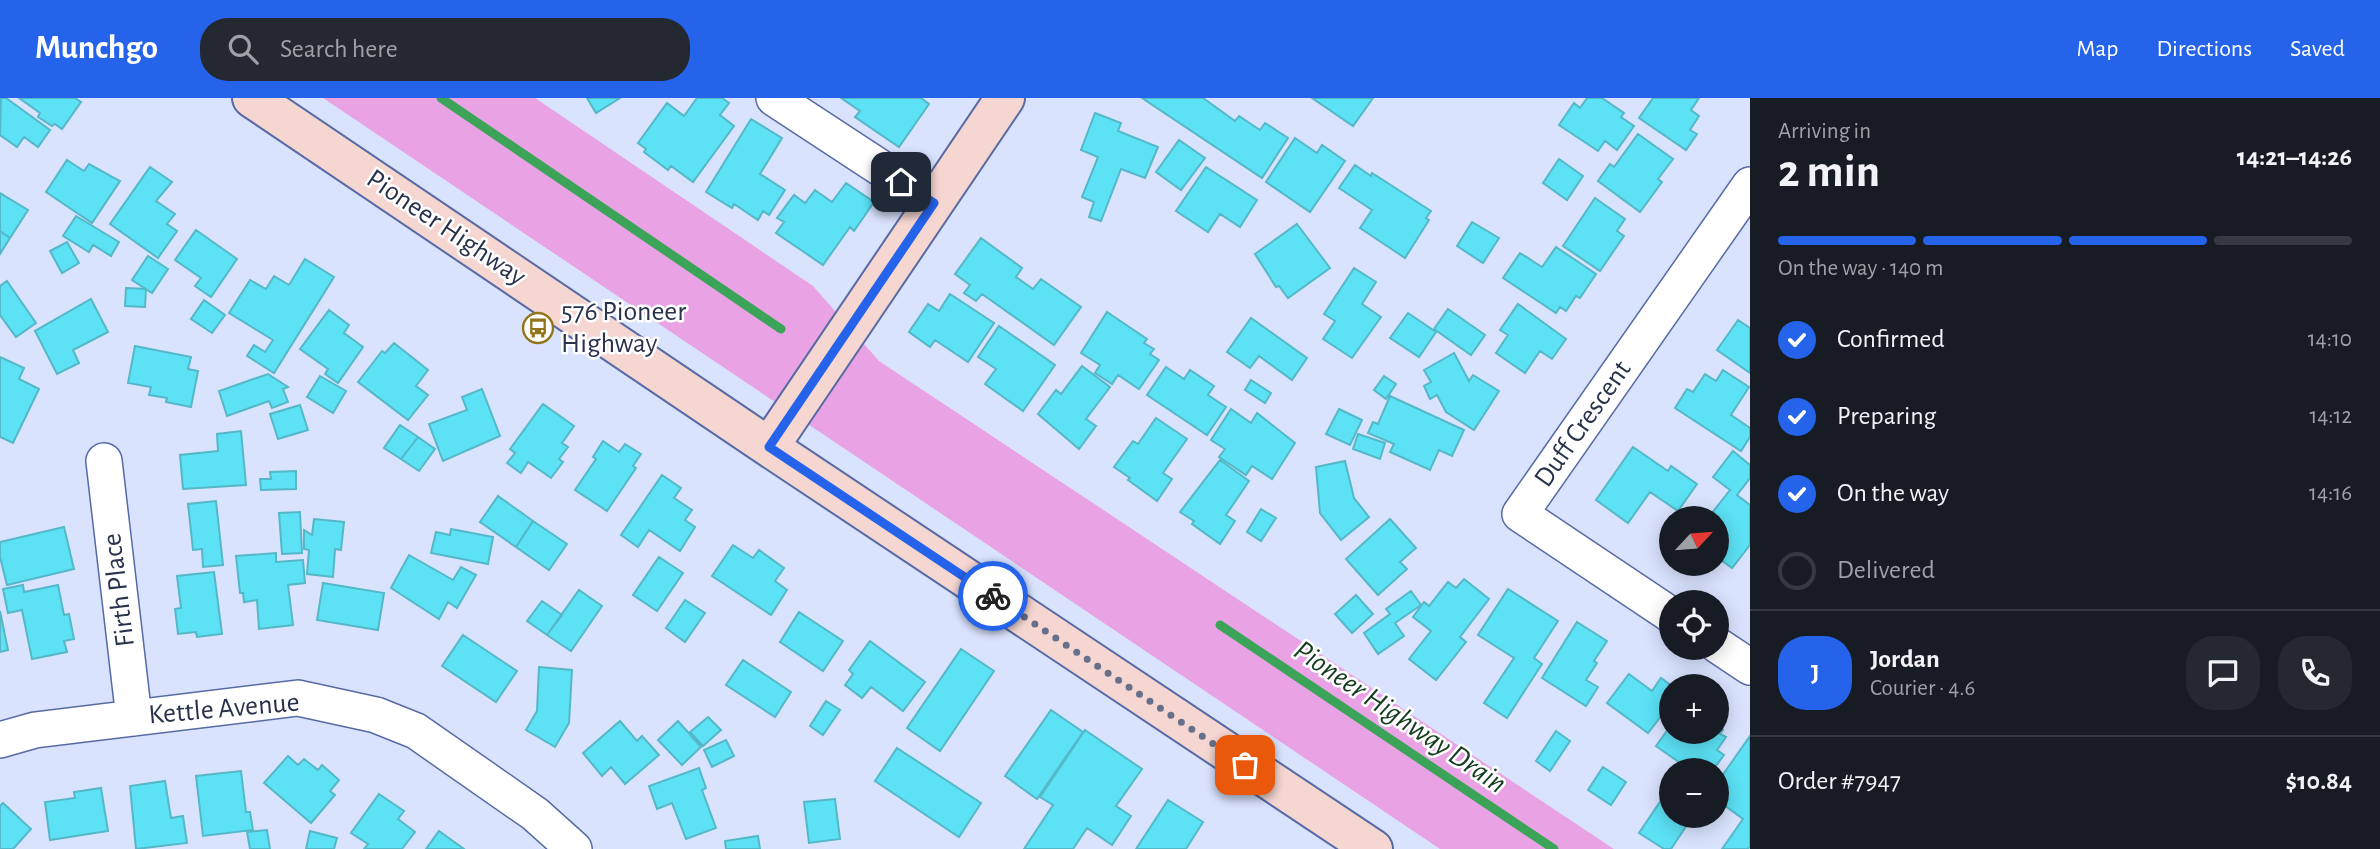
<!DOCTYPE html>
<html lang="en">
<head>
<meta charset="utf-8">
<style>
  :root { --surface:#171b24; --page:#242831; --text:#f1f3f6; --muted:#9ea1a6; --line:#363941; --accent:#2563eb }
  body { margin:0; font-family:"Alegreya Sans",sans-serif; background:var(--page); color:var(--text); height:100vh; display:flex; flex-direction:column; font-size:26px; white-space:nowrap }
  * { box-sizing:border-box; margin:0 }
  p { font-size:23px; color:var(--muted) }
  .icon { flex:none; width:38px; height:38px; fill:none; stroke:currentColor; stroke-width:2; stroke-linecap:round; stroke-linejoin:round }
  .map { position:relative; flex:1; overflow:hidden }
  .sheet { display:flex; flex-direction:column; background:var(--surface); width:630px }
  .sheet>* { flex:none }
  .needle { width:46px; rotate:64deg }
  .tools { position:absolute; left:1659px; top:408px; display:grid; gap:14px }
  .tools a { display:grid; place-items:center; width:70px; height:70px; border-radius:50%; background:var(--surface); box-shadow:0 4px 18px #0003; font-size:35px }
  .pin { position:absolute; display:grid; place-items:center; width:60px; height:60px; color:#fff; margin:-30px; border-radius:14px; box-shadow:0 4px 10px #0006 }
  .courier { position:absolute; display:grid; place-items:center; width:70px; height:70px; margin:-35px; border:5px solid #2563eb; border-radius:50%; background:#fff; color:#222; box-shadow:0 2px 9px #0007 }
  .overview em { font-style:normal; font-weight:600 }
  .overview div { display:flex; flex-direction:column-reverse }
  .overview { display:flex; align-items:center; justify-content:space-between; height:119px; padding:0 28px }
  h1 { font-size:46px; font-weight:600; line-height:52px }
  .bar { display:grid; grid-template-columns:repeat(4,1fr); gap:10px 7px; align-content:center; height:84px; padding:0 28px }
  .bar i { height:9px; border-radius:5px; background:var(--line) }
  .bar .selected { background:var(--accent) }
  .bar p { grid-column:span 4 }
  .line { display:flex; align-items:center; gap:18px; padding:0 28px; border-top:2px solid var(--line) }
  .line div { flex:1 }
  .round { display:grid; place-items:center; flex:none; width:74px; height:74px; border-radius:28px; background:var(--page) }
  ol { padding:0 28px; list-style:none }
  li { display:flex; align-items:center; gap:21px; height:77px }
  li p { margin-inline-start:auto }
  li .icon { padding:7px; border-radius:50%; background:var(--accent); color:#fff; stroke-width:4 }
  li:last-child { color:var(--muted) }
  li i { width:38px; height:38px; border:4px solid var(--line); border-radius:50% }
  header { display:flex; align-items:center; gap:42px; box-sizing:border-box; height:98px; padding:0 35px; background:var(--accent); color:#fff }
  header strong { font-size:33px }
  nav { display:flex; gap:38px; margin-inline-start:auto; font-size:24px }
  .search { width:490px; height:63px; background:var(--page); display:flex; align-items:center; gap:18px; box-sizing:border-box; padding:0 24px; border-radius:28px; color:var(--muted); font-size:26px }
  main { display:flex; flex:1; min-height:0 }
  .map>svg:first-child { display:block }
</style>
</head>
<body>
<header>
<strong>Munchgo</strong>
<div class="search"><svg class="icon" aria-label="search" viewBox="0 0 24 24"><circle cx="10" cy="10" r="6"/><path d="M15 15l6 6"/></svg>Search here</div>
<nav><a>Map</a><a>Directions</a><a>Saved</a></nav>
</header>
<main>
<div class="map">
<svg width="1750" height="751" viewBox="0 0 1750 751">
  <rect width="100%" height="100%" fill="#d9e3fe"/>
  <path fill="#e9a3e4" d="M 323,0 L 535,0 L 813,188 L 879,263 L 1614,751 L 1440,751 Z"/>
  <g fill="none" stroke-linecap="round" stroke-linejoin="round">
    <path stroke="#3ba458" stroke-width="9" d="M 441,0 L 781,231
      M 1220,527 L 1554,751"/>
  </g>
  <path fill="#5ce1f5" stroke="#54b8c8" stroke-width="2" d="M 1,0 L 6,0 L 50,32 L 38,49 L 24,39 L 17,49 L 0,37 Z
    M 19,0 L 75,0 L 81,4 L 62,31 L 55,26 L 52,28 L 38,19 L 40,15 Z
    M 587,0 L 620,0 L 596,15 Z
    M 697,0 L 722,0 L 729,5 L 720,17 L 734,28 L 693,84 L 671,68 L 668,72 L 644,54 L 646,51 L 638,45 L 667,5 L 684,18 Z
    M 841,0 L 921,0 L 929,6 L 899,49 L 855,19 L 860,13 Z
    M 1142,0 L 1203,0 L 1235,23 L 1239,18 L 1260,32 L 1265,25 L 1288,40 L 1262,80 Z
    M 1312,0 L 1373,0 L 1353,28 Z
    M 1587,0 L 1602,0 L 1624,15 L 1621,19 L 1634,28 L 1617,52 L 1605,43 L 1598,53 L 1559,27 L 1574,5 L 1580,10 Z
    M 1653,0 L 1699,0 L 1691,12 L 1699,18 L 1690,32 L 1697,36 L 1686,52 L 1639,20 Z
    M 1095,15 L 1121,25 L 1118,33 L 1158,49 L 1145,80 L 1121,71 L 1101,123 L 1089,119 L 1094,104 L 1082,99 L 1098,59 L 1081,52 Z
    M 751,21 L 782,40 L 760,76 L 785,92 L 769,117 L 763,113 L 758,122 L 734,106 L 732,110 L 706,94 Z
    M 1638,36 L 1673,61 L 1658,81 L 1662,84 L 1640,114 L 1598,83 L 1610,66 L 1614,69 Z
    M 1295,40 L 1317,55 L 1322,47 L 1345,63 L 1310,114 L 1266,84 Z
    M 1179,42 L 1205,60 L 1181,92 L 1156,74 Z
    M 1559,61 L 1583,78 L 1567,102 L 1543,85 Z
    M 67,62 L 84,73 L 89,66 L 120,83 L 92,125 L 46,94 Z
    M 1355,67 L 1371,78 L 1372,75 L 1431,113 L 1426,120 L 1429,122 L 1405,160 L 1360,130 L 1372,112 L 1339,90 Z
    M 150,69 L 172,84 L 156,103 L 175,116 L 167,126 L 177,133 L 158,160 L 110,126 Z
    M 1206,69 L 1257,102 L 1240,129 L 1220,116 L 1208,134 L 1176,113 Z
    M 846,85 L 874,104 L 854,133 L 850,129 L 823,167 L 776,135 L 784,124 L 777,120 L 794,97 L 805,105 L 815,92 L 832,104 Z
    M 0,95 L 28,112 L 10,140 L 0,133 Z
    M 1595,100 L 1625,121 L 1617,133 L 1624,138 L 1600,173 L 1563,148 Z
    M 76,118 L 119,144 L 111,158 L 93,147 L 89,154 L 63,138 Z
    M 1472,124 L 1499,140 L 1483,165 L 1457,148 Z
    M 1297,126 L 1330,170 L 1288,200 L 1279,188 L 1276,189 L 1255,156 Z
    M 196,132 L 237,161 L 211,199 L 195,188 L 201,180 L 175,162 Z
    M 0,133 L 10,140 L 0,156 Z
    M 981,140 L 1022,170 L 1016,179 L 1033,191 L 1041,181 L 1081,209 L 1054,247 L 982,196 L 976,203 L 964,195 L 970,187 L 955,176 Z
    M 67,144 L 79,165 L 62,175 L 50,153 Z
    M 1556,149 L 1596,176 L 1580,200 L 1576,198 L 1566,213 L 1560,209 L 1556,215 L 1503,180 L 1520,155 L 1542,169 Z
    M 148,158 L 168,171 L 152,195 L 132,182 Z
    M 305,161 L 334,179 L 274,275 L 247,258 L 254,247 L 265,254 L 273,242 L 229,215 L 250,182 L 266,191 L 274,178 L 289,187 Z
    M 1354,170 L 1376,184 L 1362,206 L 1381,219 L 1352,260 L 1323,241 L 1335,223 L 1324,216 Z
    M 7,183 L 36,225 L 16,239 L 0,217 L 0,188 Z
    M 126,190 L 146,191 L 145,209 L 125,208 Z
    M 950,196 L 994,225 L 968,264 L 935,242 L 930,249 L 909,234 L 928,206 L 939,213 Z
    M 91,201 L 108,234 L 73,252 L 79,265 L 57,276 L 35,233 Z
    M 204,202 L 225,217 L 212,235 L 191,221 Z
    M 1518,206 L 1566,241 L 1552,261 L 1540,253 L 1525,275 L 1496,255 L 1508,237 L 1500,232 Z
    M 1448,211 L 1485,237 L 1471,257 L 1434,231 Z
    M 329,212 L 349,227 L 344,235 L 363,249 L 338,285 L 325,276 L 328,271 L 300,251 Z
    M 1107,214 L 1147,241 L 1144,245 L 1154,251 L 1150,256 L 1159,262 L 1139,291 L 1118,277 L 1112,286 L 1095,275 L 1100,267 L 1081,255 Z
    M 1408,215 L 1436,234 L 1419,259 L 1390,240 Z
    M 1251,220 L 1307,260 L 1292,282 L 1259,258 L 1250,270 L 1227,254 Z
    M 1738,222 L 1750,230 L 1750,275 L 1717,252 Z
    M 999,228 L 1055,267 L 1023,313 L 985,286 L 996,271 L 978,259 Z
    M 394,245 L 428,272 L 416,288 L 428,297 L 408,322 L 358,284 L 382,253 L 385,255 Z
    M 135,248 L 191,259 L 188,271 L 198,273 L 191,309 L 166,304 L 167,300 L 149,297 L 151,289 L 128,285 Z
    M 1454,255 L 1469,283 L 1473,277 L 1499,293 L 1474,332 L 1446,314 L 1437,297 L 1430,301 L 1424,288 L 1431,284 L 1424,272 Z
    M 0,259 L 24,270 L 19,281 L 39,291 L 13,345 L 0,339 Z
    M 1082,268 L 1110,289 L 1086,321 L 1096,328 L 1079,351 L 1038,316 L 1056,292 L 1061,296 Z
    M 1166,269 L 1184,281 L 1190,272 L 1214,288 L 1208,297 L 1226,309 L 1207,337 L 1147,297 Z
    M 1723,272 L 1749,289 L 1731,317 L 1750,330 L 1750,339 L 1741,353 L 1675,310 L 1687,291 L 1693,294 L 1705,276 L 1716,283 Z
    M 268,276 L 288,289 L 283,291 L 288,304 L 272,310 L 269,303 L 227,318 L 219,293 Z
    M 320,278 L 346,293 L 333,315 L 307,299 Z
    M 1384,278 L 1396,286 L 1386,301 L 1374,292 Z
    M 1251,282 L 1271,295 L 1265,305 L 1245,292 Z
    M 482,291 L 500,338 L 443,363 L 429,326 L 467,312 L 462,299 Z
    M 1390,298 L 1464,332 L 1452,358 L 1439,352 L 1430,372 L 1390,354 L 1394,346 L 1368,335 L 1373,324 L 1378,326 Z
    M 543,306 L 574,328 L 562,345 L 568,349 L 559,361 L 563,364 L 551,380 L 528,364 L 521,375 L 507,365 L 515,355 L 510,351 Z
    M 300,307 L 308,332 L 278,341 L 270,316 Z
    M 1231,311 L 1251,325 L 1257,315 L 1295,345 L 1272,381 L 1252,368 L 1246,377 L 1219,359 L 1225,351 L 1211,342 Z
    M 1339,311 L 1362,322 L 1350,347 L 1326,336 Z
    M 1156,320 L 1187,341 L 1163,375 L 1172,381 L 1157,403 L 1128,382 L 1130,380 L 1114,369 L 1133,343 L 1138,346 Z
    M 400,327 L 418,339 L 401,361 L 384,350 Z
    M 241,333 L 246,387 L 183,391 L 180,357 L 218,353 L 217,336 Z
    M 1358,336 L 1385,345 L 1380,361 L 1353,351 Z
    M 418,339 L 435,351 L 419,373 L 401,361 Z
    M 603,343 L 619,354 L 625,346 L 641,356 L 633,368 L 636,370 L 607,413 L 575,392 L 596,361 L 593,359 Z
    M 1633,349 L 1668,373 L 1671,368 L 1697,386 L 1678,413 L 1650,394 L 1628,425 L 1596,402 Z
    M 1733,353 L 1750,367 L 1750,380 L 1737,397 L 1750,407 L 1750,447 L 1732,470 L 1717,459 L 1719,433 L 1717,420 L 1708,420 L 1730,392 L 1713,379 Z
    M 1220,362 L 1249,383 L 1226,417 L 1235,423 L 1220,446 L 1192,426 L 1194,423 L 1180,414 Z
    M 1345,363 L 1354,400 L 1369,419 L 1341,442 L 1320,415 L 1316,369 Z
    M 296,373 L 296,391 L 261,392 L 260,381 L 271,381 L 270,374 Z
    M 662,377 L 681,390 L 674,400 L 692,412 L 685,422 L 695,429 L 680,453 L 649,432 L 638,449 L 621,437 Z
    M 498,398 L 533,423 L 516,449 L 480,424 Z
    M 216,403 L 223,467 L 203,469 L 202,451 L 193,452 L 188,406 Z
    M 1261,411 L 1276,420 L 1261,443 L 1247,434 Z
    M 300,414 L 302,455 L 282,456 L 279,415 Z
    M 314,421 L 344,424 L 341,452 L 335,451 L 333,479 L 307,476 L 309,452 L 304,451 L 304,432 L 312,437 Z
    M 1390,421 L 1416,450 L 1400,464 L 1407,471 L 1378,497 L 1346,461 Z
    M 533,423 L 567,446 L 549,472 L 516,449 Z
    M 64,429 L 74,471 L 7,487 L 0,459 L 0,444 Z
    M 451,431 L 493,439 L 488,466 L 431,455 L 436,434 L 450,437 Z
    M 733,447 L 753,460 L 759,452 L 784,470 L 775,483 L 787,492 L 771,517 L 712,478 Z
    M 276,455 L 276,464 L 303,462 L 305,485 L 288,487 L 293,527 L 259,531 L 257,502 L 244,504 L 243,495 L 240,495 L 236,458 Z
    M 409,457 L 453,482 L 461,469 L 476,477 L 457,510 L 448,504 L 439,521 L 391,490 Z
    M 659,459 L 683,475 L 657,513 L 633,497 Z
    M 214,474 L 222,536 L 197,539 L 196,534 L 178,536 L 175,511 L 181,510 L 177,478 Z
    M 1464,481 L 1489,501 L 1460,539 L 1466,544 L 1436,582 L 1409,561 L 1431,533 L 1413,519 L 1424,504 L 1429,508 L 1448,484 L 1456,490 Z
    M 323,485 L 384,495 L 378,532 L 317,522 Z
    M 23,487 L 24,494 L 58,487 L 64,517 L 69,516 L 74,541 L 64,543 L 67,554 L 32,561 L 22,512 L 8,515 L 3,491 Z
    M 1508,491 L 1558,523 L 1534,560 L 1542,566 L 1507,620 L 1484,605 L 1514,560 L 1478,537 Z
    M 579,492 L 602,508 L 571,553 L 547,537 Z
    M 1411,493 L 1421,507 L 1395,525 L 1404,538 L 1378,556 L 1364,535 L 1390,516 L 1386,511 Z
    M 1356,497 L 1373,516 L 1352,535 L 1335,516 Z
    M 685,502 L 705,515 L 685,544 L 666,530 Z
    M 542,503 L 562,517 L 547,537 L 527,523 Z
    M 0,513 L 8,552 L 0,554 Z
    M 799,514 L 843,543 L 823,573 L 780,544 Z
    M 1577,524 L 1607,543 L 1594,563 L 1597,565 L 1586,582 L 1598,589 L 1586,608 L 1542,580 Z
    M 463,537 L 517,573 L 496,604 L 442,568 Z
    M 870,543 L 925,584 L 903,613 L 871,589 L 862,600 L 845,587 L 853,576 L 849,572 Z
    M 961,551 L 994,573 L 940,653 L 907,630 Z
    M 743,562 L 791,594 L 775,619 L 726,587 Z
    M 539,569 L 572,572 L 569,625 L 555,649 L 526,632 L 537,613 Z
    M 1629,576 L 1652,593 L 1661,580 L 1672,588 L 1671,605 L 1648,635 L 1607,605 Z
    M 826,603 L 840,612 L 823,637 L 810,628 Z
    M 1051,612 L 1083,634 L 1037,701 L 1005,678 Z
    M 708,619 L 721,632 L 703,648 L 690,634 Z
    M 620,623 L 637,643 L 642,638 L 659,657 L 625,686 L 611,669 L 602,678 L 583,655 Z
    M 678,623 L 701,649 L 682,667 L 658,642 Z
    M 1671,627 L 1671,634 L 1717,634 L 1717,627 L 1723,632 L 1720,636 L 1726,639 L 1717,652 L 1724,657 L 1713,672 L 1680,672 L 1683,667 L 1656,648 Z
    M 1085,632 L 1142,671 L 1116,708 L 1131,718 L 1112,747 L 1087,730 L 1073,751 L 1024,751 L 1053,707 L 1040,699 Z
    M 1556,633 L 1570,643 L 1550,673 L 1536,663 Z
    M 1750,638 L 1750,748 L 1748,751 L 1722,751 L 1743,721 L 1717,702 L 1717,685 Z
    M 726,642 L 734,658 L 712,669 L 704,652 Z
    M 897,650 L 981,705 L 959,739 L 875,683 Z
    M 288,658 L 298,667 L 304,661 L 318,672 L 322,667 L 339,682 L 330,693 L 335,697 L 311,725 L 264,685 Z
    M 1603,669 L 1626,684 L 1611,707 L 1588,692 Z
    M 699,670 L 706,690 L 702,692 L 716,730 L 686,741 L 672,705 L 657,711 L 649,688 Z
    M 241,673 L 246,714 L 250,714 L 253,732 L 203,738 L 196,678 Z
    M 165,683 L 171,720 L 183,718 L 187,745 L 136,751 L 130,688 Z
    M 101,690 L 108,733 L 50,742 L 45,704 L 75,700 L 74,694 Z
    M 379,696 L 404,713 L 398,721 L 415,734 L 402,751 L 364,751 L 368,746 L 351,735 Z
    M 835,701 L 840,741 L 809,745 L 804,704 Z
    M 1662,701 L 1671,707 L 1671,718 L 1687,718 L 1691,721 L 1671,751 L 1664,751 L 1639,735 Z
    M 1168,702 L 1203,724 L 1186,751 L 1136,751 Z
    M 3,705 L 31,731 L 13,751 L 0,751 L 0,708 Z
    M 267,732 L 270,751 L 250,751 L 247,734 Z
    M 310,733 L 337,740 L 334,751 L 306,751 Z
    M 439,733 L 464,751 L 426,751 Z
    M 758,738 L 760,751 L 726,751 L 725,743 Z"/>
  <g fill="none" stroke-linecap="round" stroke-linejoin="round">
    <g stroke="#576aa5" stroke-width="38">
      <path id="street" d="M 774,0 L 934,105
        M 104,363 L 134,620
        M 1671,517 L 1520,416 L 1750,87
        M 1717,547 L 1750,569
        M 0,642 L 35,632 L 298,600 L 376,617 L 416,633 L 535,716 L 574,751"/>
    </g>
    <g stroke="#576aa5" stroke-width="42">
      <path id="secondary" d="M 252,0 L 769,349 L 1373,751
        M 769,349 L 1005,0"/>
    </g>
    <use href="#street" stroke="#fff" stroke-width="35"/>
    <use href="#secondary" stroke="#f5d6d1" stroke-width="38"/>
  </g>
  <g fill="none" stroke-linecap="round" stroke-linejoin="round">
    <path stroke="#67708a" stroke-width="7" stroke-dasharray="0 12.6" d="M 993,498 L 1245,667"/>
    <path stroke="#2563eb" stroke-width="9" d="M 901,84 L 934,105 L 769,349 L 993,498"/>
  </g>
  <defs>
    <g id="bus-ring" transform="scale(1.575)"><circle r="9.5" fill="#fff" stroke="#92751b" stroke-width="1.5"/><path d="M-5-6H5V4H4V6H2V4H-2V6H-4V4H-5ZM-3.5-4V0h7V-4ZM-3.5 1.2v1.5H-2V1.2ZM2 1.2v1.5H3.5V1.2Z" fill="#92751b"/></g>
  </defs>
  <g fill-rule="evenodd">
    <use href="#bus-ring" x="538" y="230"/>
  </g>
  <g text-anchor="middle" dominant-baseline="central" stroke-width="5" stroke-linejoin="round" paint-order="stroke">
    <g font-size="28" fill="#29324c" stroke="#fff">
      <text transform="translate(446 130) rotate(34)">Pioneer Highway</text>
      <text transform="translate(1583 326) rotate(-55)">Duff Crescent</text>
      <text transform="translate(119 492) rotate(-97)">Firth Place</text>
      <text transform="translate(224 611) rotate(-5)">Kettle Avenue</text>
    </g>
    <g font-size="28" fill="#29324c" stroke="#fff" text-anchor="start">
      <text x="561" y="214">576 Pioneer<tspan x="561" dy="32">Highway</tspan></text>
    </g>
    <g font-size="30" font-style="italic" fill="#133d1e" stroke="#fff">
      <text transform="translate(1400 619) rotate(34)">Pioneer Highway Drain</text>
    </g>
  </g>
</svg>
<div class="tools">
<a><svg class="needle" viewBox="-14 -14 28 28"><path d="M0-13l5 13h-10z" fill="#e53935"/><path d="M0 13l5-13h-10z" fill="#9ea1a6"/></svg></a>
<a><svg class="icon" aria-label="locate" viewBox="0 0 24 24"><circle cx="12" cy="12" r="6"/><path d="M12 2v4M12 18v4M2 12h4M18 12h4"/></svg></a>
<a>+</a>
<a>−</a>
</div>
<div class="pin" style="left:1245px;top:667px;background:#ea580c"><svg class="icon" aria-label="bag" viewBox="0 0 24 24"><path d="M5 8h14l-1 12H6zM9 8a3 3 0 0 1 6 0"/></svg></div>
<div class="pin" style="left:901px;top:84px;background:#1f2937"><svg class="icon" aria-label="home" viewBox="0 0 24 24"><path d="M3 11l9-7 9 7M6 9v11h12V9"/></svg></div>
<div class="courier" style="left:993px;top:498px"><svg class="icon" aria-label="bike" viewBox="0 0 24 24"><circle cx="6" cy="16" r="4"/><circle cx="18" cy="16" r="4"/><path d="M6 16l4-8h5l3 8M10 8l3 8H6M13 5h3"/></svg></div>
</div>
<section class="sheet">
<div class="overview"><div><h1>2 min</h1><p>Arriving in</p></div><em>14:21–14:26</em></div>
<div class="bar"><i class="selected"></i><i class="selected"></i><i class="selected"></i><i></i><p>On the way · 140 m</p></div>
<ol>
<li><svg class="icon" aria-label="check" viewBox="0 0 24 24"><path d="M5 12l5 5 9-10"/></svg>Confirmed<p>14:10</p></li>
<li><svg class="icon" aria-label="check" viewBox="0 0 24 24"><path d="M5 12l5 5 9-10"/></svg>Preparing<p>14:12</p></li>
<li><svg class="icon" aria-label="check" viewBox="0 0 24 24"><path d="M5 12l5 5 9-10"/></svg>On the way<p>14:16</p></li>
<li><i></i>Delivered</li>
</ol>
<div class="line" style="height:126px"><b class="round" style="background:var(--accent);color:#fff">J</b><div><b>Jordan</b><p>Courier · 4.6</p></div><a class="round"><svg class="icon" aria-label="chat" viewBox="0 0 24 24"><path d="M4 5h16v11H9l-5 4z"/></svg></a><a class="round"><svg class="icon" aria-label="phone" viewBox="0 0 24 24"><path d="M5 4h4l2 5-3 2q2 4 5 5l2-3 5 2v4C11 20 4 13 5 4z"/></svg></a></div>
<div class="line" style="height:91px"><div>Order #7947</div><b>$10.84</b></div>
</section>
</main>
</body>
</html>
